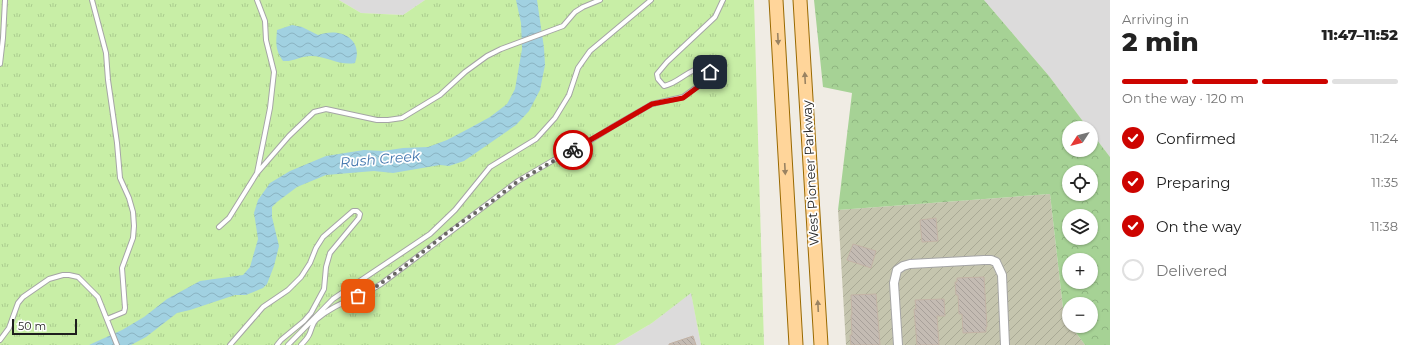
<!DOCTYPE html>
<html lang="en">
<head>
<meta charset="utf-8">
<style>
  :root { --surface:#fff; --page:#f6f6f6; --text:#222; --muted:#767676; --line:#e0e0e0; --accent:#cd0400 }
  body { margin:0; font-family:Montserrat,sans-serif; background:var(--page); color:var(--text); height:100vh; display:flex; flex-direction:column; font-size:15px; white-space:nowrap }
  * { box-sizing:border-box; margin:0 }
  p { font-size:13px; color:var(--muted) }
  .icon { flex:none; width:22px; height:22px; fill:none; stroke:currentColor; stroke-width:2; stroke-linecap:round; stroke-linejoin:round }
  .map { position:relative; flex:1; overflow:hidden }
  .sheet { display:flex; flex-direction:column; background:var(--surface); width:300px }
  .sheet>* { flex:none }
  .needle { width:26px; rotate:234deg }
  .controls { position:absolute; left:1062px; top:121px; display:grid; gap:8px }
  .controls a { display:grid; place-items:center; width:36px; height:36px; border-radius:50%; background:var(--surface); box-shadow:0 1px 3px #0004; font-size:20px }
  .scale { position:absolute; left:12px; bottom:10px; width:65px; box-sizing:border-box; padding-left:4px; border:2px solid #1e1e1e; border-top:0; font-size:11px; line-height:14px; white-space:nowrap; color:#1e1e1e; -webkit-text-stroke:3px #fff; paint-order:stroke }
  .pin { position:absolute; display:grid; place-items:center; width:34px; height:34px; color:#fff; margin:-17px; border-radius:8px; box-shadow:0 2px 6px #0006 }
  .courier { position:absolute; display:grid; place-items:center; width:40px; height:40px; margin:-20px; border:3px solid #cd0400; border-radius:50%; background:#fff; color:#222; box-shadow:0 1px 5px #0007 }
  .headline em { font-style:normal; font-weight:800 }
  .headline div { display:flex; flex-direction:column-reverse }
  .headline { display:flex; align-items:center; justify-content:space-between; height:68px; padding:0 12px }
  h1 { font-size:26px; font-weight:800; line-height:30px }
  .bar { display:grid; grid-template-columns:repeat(4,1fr); gap:6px 4px; align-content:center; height:48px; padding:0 12px }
  .bar i { height:5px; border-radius:3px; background:var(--line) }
  .bar .active { background:var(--accent) }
  .bar p { grid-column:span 4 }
  ol { padding:0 12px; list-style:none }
  li { display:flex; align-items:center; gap:12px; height:44px }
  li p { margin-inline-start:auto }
  li .icon { padding:4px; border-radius:50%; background:var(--accent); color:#fff; stroke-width:4 }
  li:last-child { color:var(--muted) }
  li i { width:22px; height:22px; border:2px solid var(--line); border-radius:50% }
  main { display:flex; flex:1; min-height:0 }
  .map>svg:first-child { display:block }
</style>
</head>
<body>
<main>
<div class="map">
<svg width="1110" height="345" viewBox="0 0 1110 345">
  <defs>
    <pattern id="construction-furrows" width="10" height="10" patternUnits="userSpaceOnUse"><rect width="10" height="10" fill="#c5c5ae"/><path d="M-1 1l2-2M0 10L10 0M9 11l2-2" fill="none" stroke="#a9a995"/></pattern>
    <pattern id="grass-tufts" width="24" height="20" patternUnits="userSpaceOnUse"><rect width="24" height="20" fill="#c8eea6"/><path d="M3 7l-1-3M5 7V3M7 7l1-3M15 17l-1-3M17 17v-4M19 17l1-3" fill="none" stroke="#abcc8e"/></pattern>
    <pattern id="forest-crowns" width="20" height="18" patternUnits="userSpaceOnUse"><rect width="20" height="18" fill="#a6d295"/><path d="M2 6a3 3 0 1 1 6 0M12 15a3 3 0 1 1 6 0" fill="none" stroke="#8eb480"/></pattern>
    <pattern id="water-waves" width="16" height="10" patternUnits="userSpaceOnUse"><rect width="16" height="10" fill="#a1d1e1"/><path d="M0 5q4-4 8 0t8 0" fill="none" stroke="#8ab3c1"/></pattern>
    <pattern id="building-back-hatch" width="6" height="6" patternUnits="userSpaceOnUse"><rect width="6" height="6" fill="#c4bbb3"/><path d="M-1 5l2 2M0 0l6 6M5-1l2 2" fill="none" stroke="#a8a09a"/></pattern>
  </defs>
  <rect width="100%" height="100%" fill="#f0ece4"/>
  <path fill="#dcdbdb" d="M 339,0 L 425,0 L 403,15 L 361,13 Z
    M 984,0 L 1110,0 L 1110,157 L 1091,132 L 1091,128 L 1088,128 L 1049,76 Z
    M 691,292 L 701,345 L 615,345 L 652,323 Z"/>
  <path fill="url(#construction-furrows)" d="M 1050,194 L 1064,317 L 1069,324 L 1069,326 L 1071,326 L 1085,345 L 846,345 L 838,210 Z"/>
  <path fill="url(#grass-tufts)" d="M 0,0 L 339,0 L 361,13 L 403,15 L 425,0 L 754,0 L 764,345 L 701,345 L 691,293 L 652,323 L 615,345 L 0,345 Z"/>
  <path fill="url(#forest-crowns)" fill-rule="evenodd" d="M 814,0 L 984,0 L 1049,76 L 1088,128 L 1069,128 L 1069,150 L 1091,150 L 1091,132 L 1110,157 L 1110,345 L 1085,345 L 1071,326 L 1091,326 L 1091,304 L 1069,304 L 1069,324 L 1064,317 L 1050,194 L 838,210 L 852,93 L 823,87 ZM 1069,172 L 1091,172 L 1091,194 L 1069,194 ZM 1069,216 L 1091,216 L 1091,238 L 1069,238 ZM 1069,260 L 1091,260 L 1091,282 L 1069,282 Z"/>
  <path fill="url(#water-waves)" d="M 516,0 L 537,0 L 544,48 L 545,65 L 540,90 L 529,111 L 516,125 L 464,161 L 449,166 L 440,165 L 393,173 L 374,171 L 326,175 L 297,187 L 277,202 L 272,207 L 272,217 L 279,246 L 274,266 L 267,284 L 263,288 L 246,295 L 235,295 L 190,310 L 177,313 L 146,337 L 131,345 L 89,345 L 122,330 L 144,317 L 167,299 L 200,281 L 243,275 L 250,267 L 258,239 L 254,213 L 258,200 L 270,183 L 290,171 L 326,156 L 364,150 L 383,151 L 403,148 L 428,147 L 447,140 L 468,129 L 490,117 L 507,104 L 515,89 L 522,49 L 521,23 Z
    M 292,25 L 302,27 L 318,35 C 339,27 364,38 355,63 C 339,66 327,56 311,56 C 301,56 293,62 283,61 C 275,50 276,43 277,30 Z"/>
  <path fill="url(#building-back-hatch)" stroke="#c3b3a5" d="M 936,218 L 938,241 L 922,242 L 920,220 Z
    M 853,244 L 876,251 L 871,268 L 847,260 Z
    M 984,277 L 987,327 L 986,327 L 986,332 L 963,333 L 962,314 L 959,314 L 958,295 L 956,295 L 955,282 L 957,282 L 957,278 Z
    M 876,294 L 880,345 L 851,345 L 850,335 L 852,335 L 851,315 L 852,315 L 851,295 Z
    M 944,299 L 945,316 L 937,316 L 939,345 L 917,345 L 914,309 L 916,309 L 915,300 Z
    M 693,336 L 696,345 L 669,345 L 669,344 Z"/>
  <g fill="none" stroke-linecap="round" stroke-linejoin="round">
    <g stroke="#a5a5a5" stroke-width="6">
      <path id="service" d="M 92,0 L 106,53 L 108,80 L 117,143 L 120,178 L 129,198 L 133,212 L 134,226 L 133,238 L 122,268 L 125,308 L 124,312 L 107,319
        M 257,0 L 265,21 L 266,40 L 274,72 L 270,108 L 257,173
        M 0,64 L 3,38 L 5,0
        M 219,227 L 229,218 L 257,173 L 289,136 L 314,112 L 326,109 L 377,120 L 388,120 L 402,118 L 440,95 L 465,72 L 487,56 L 501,49 L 563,26 L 575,12 L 583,7 L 600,0
        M 0,340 L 9,328 L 18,303 L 23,297 L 49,279 L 63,275 L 69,275 L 78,277 L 98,297 L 117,345
        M 230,345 L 263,307 L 288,290 L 301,277 L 310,263 L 316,248 L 323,237 L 353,211 L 357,211 L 360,214 L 359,218 L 330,253 L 326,267 L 324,289 L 311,313 L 304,321 L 281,340 L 277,345
        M 288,345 L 333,299 L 430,234 L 455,210 L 490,167 L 536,139 L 555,118 L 569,95 L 578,68 L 590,51 L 651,0
        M 301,345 C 304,342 307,339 309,335 C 312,329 312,323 317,319 C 335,303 361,297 381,284 L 518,181 L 564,154 L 580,147 L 612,127 L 652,104 L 683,97 L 705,81 L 711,75 L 710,72 L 704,67 C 688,69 679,83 664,86 L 658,79 L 657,74 L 667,62 L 715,17 L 723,0"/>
    </g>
    <g stroke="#a5a5a5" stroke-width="10">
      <path id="minor" d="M 898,345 L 894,283 L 897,270 L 903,266 L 910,264 L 984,260 L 991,260 L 996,262 L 1002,275 L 1005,345"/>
    </g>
    <g stroke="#996900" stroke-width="15">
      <path id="primary" d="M 776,0 L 796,345
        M 800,0 L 821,345"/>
    </g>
    <use href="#service" stroke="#fff" stroke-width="4"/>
    <use href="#minor" stroke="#fff" stroke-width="8"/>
    <use href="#primary" stroke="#ffd59a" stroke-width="13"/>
  </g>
  <defs><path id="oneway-solid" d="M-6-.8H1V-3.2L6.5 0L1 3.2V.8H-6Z"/></defs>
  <g fill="#9a8362">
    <use href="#oneway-solid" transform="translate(778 39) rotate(87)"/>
    <use href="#oneway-solid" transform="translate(805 78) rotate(-93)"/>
    <use href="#oneway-solid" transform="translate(785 169) rotate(87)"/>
    <use href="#oneway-solid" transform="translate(818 306) rotate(-93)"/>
  </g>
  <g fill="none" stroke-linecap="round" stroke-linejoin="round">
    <path stroke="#686663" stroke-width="4" stroke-dasharray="0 7.2" d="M 358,296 L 368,292 L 396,273 L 452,229 L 495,199 L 518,181 L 573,150"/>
    <path stroke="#cd0400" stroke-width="5" d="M 573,150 L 652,104 L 683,98 L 710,78 L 711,75 L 710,72"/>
  </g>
  <g text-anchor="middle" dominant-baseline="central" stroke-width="3.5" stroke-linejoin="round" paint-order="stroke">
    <g font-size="13" fill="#1e1e1e" stroke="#fff">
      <text transform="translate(810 173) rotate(-93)">West Pioneer Parkway</text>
    </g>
    <g font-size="14" font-style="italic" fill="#4075ad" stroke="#fff">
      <text transform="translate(380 159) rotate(-5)">Rush Creek</text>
    </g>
  </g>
</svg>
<div class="controls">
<a><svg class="needle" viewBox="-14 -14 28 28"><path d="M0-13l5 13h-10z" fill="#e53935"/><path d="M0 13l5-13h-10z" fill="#767676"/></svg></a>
<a><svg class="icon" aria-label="locate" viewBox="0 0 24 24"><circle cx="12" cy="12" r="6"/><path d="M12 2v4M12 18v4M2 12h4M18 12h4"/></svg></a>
<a><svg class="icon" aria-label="layers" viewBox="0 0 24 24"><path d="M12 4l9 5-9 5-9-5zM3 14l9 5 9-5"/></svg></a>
<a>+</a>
<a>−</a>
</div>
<div class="scale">50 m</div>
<div class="pin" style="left:358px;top:296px;background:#ea580c"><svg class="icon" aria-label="bag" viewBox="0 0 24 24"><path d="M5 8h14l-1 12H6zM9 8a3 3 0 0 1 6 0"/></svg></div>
<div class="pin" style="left:710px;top:72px;background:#1f2937"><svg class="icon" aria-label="home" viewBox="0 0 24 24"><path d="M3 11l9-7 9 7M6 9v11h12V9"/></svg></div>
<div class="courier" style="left:573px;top:150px"><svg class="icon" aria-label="bike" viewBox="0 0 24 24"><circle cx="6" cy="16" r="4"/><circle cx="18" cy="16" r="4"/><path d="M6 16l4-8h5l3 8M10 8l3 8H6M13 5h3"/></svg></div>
</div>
<section class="sheet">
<div class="headline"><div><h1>2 min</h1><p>Arriving in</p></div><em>11:47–11:52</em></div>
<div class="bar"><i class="active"></i><i class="active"></i><i class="active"></i><i></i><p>On the way · 120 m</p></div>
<ol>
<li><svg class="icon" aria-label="check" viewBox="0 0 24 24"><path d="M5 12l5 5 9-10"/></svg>Confirmed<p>11:24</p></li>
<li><svg class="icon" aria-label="check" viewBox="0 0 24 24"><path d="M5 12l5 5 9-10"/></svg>Preparing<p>11:35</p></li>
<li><svg class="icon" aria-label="check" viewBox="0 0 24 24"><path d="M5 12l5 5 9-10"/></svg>On the way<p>11:38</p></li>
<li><i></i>Delivered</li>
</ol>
</section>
</main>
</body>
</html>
